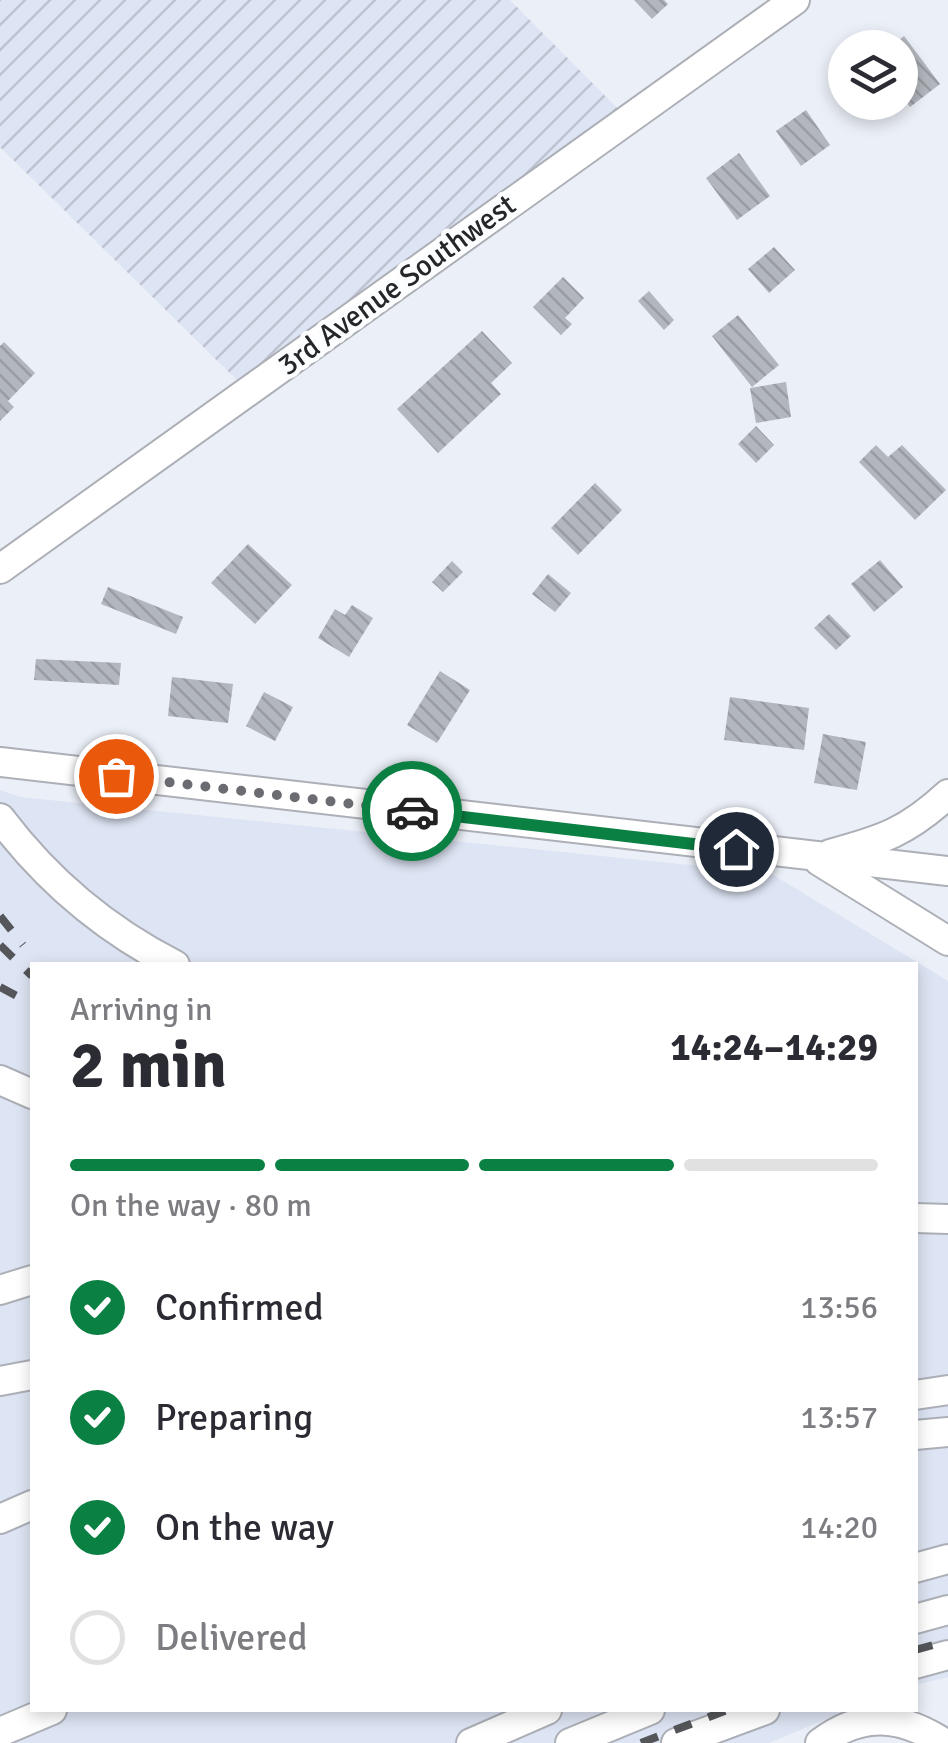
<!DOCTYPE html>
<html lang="en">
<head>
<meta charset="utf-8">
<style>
  :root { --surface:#fff; --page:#f2f2f3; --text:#2b2b33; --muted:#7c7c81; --line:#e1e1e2; --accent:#0b8043 }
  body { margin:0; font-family:Signika,sans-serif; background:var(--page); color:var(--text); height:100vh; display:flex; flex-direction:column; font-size:38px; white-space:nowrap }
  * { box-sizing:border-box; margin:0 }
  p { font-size:32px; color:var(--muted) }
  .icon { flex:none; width:55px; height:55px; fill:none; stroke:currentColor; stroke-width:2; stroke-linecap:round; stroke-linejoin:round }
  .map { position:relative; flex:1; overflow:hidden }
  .drawer { position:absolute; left:30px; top:962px; width:888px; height:750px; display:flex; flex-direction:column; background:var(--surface); border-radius:0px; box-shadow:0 5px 15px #0003 }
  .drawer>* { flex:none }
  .tools { position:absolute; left:828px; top:30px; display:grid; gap:20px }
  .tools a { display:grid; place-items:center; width:90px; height:90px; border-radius:50%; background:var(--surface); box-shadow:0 5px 15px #0003; font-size:50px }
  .pin { position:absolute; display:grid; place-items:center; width:85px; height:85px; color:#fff; margin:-42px; border:5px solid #fff; border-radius:50%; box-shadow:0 2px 10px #0007 }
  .courier { position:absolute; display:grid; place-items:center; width:100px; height:100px; margin:-50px; border:8px solid #0b8043; border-radius:50%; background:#fff; color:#222; box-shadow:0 2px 12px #0007 }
  .summary em { font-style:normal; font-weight:800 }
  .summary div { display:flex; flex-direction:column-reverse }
  .summary { display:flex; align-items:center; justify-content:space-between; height:170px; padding:0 40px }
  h1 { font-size:65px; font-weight:800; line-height:75px }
  .bar { display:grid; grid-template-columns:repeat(4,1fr); gap:15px 10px; align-content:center; height:120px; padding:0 40px }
  .bar i { height:12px; border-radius:8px; background:var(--line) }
  .bar .current { background:var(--accent) }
  .bar p { grid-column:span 4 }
  ol { padding:0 40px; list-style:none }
  li { display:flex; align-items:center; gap:30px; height:110px }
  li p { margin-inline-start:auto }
  li .icon { padding:10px; border-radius:50%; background:var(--accent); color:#fff; stroke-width:4 }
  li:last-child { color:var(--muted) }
  li i { width:55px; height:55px; border:5px solid var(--line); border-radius:50% }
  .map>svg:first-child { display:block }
</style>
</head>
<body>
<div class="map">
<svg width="948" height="1743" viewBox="0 0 948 1743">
  <defs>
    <pattern id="industrial-furrows" width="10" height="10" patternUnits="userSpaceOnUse" patternTransform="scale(2.5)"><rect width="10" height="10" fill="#dde4f3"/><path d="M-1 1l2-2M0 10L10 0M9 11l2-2" fill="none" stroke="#bec3d0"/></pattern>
    <pattern id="building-back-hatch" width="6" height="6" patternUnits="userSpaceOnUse" patternTransform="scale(2.5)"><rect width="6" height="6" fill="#b2b6bd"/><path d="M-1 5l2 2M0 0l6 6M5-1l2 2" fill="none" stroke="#999ca2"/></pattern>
  </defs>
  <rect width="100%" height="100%" fill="#ebeff7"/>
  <path fill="#dde4f3" d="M 0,790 L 20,797 L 770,873 L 948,981 L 948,1677 L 915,1685 L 915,965 L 32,965 L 32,1710 L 848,1710 L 769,1743 L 0,1743 Z"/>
  <path fill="url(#industrial-furrows)" d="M 0,0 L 510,0 L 628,119 L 248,391 L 0,147 Z"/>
  <path fill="url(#building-back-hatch)" d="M 634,0 L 664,0 L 668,4 L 652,19 Z
    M 904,36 L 940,84 L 910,107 L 900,94 L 900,48 L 890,48 Z
    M 806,110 L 830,145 L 801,166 L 776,131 Z
    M 739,153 L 770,196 L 737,220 L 706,178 Z
    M 774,247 L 795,270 L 769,293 L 748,269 Z
    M 563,277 L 584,298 L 565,318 L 572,324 L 561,335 L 533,307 Z
    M 649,291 L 674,320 L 664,330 L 638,301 Z
    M 738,315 L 779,365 L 752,387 L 712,336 Z
    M 482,331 L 512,363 L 491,383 L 501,394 L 438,453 L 397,409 Z
    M 4,342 L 35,373 L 8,401 L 14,407 L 0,421 L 0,346 Z
    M 786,382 L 791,417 L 756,423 L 750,388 Z
    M 756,426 L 774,445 L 756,463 L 738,444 Z
    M 876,445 L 888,457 L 902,445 L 946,490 L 915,520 L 859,462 Z
    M 595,483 L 622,510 L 578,555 L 551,528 Z
    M 248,544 L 292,585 L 255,624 L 211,583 Z
    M 880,560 L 903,587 L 874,612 L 851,584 Z
    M 452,561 L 463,572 L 443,592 L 432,582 Z
    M 548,574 L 571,593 L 555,612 L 532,594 Z
    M 108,587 L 183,617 L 176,634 L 101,604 Z
    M 352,605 L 373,618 L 349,657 L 318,638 L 335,609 L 345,615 Z
    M 829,614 L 851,636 L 836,650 L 814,628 Z
    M 36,659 L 121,663 L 119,685 L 34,680 Z
    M 440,671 L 470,690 L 437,743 L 407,725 Z
    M 172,677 L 233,684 L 228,723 L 168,716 Z
    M 264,692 L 293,707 L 275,741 L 246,726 Z
    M 730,697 L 809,708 L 804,750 L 724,740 Z
    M 823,734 L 866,742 L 857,790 L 814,783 Z"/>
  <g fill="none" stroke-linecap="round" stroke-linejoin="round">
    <g stroke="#acafb6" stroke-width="32">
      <path id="minor" d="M 0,569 L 795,0
        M 0,762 L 948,871
        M 0,818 C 46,879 106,930 175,965
        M 830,854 C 882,840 907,832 948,794
        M 819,861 L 948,941
        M 0,1080 L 32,1094
        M 915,1218 L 948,1219
        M 0,1290 L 32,1280
        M 0,1381 L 32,1375
        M 915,1395 L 948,1390
        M 915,1435 L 948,1432
        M 0,1519 L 32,1505
        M 915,1568 L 948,1559
        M 915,1619 L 948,1610
        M 915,1664 L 948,1655
        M 0,1732 L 52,1710
        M 471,1743 L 547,1710
        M 570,1743 L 650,1710
        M 676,1743 L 765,1710
        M 820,1743 C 862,1711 901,1715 944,1743"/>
    </g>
    <use href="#minor" stroke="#fff" stroke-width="28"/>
    <path stroke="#54565a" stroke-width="8" stroke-dasharray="18 18" stroke-linecap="butt" d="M 0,916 L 23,945
      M 0,945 L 32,976
      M 0,987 L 32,1004
      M 915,1650 L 948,1641
      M 641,1743 L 727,1710"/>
  </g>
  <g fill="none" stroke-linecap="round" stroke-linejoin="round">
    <path stroke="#6a6c71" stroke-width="10" stroke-dasharray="0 18" d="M 116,776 L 412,811"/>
    <path stroke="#0b8043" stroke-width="12" d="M 412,811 L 736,849"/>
  </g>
  <g text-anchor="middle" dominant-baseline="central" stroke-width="9" stroke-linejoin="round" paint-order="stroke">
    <g font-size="30" fill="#252629" stroke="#fcfdfe">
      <text transform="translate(397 285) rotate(-36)">3rd Avenue Southwest</text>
    </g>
  </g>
</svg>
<div class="tools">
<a><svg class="icon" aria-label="layers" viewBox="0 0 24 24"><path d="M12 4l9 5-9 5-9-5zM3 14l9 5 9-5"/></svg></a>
</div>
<div class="pin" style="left:116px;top:776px;background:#ea580c"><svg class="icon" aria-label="bag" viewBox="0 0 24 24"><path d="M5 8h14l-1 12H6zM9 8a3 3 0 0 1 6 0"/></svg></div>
<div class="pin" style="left:736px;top:849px;background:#1f2937"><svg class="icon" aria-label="home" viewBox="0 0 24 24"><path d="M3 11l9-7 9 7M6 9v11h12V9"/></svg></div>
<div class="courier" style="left:412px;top:811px"><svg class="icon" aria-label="car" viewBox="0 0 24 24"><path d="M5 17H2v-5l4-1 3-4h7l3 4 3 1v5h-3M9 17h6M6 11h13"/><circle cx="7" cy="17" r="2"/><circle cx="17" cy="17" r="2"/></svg></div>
<section class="drawer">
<div class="summary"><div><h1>2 min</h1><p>Arriving in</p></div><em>14:24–14:29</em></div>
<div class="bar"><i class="current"></i><i class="current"></i><i class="current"></i><i></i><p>On the way · 80 m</p></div>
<ol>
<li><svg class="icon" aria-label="check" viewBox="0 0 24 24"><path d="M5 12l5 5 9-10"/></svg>Confirmed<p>13:56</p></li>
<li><svg class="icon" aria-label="check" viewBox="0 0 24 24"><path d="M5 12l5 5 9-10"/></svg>Preparing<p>13:57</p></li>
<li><svg class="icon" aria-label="check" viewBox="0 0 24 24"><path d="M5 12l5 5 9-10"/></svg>On the way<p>14:20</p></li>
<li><i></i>Delivered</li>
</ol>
</section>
</div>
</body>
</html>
